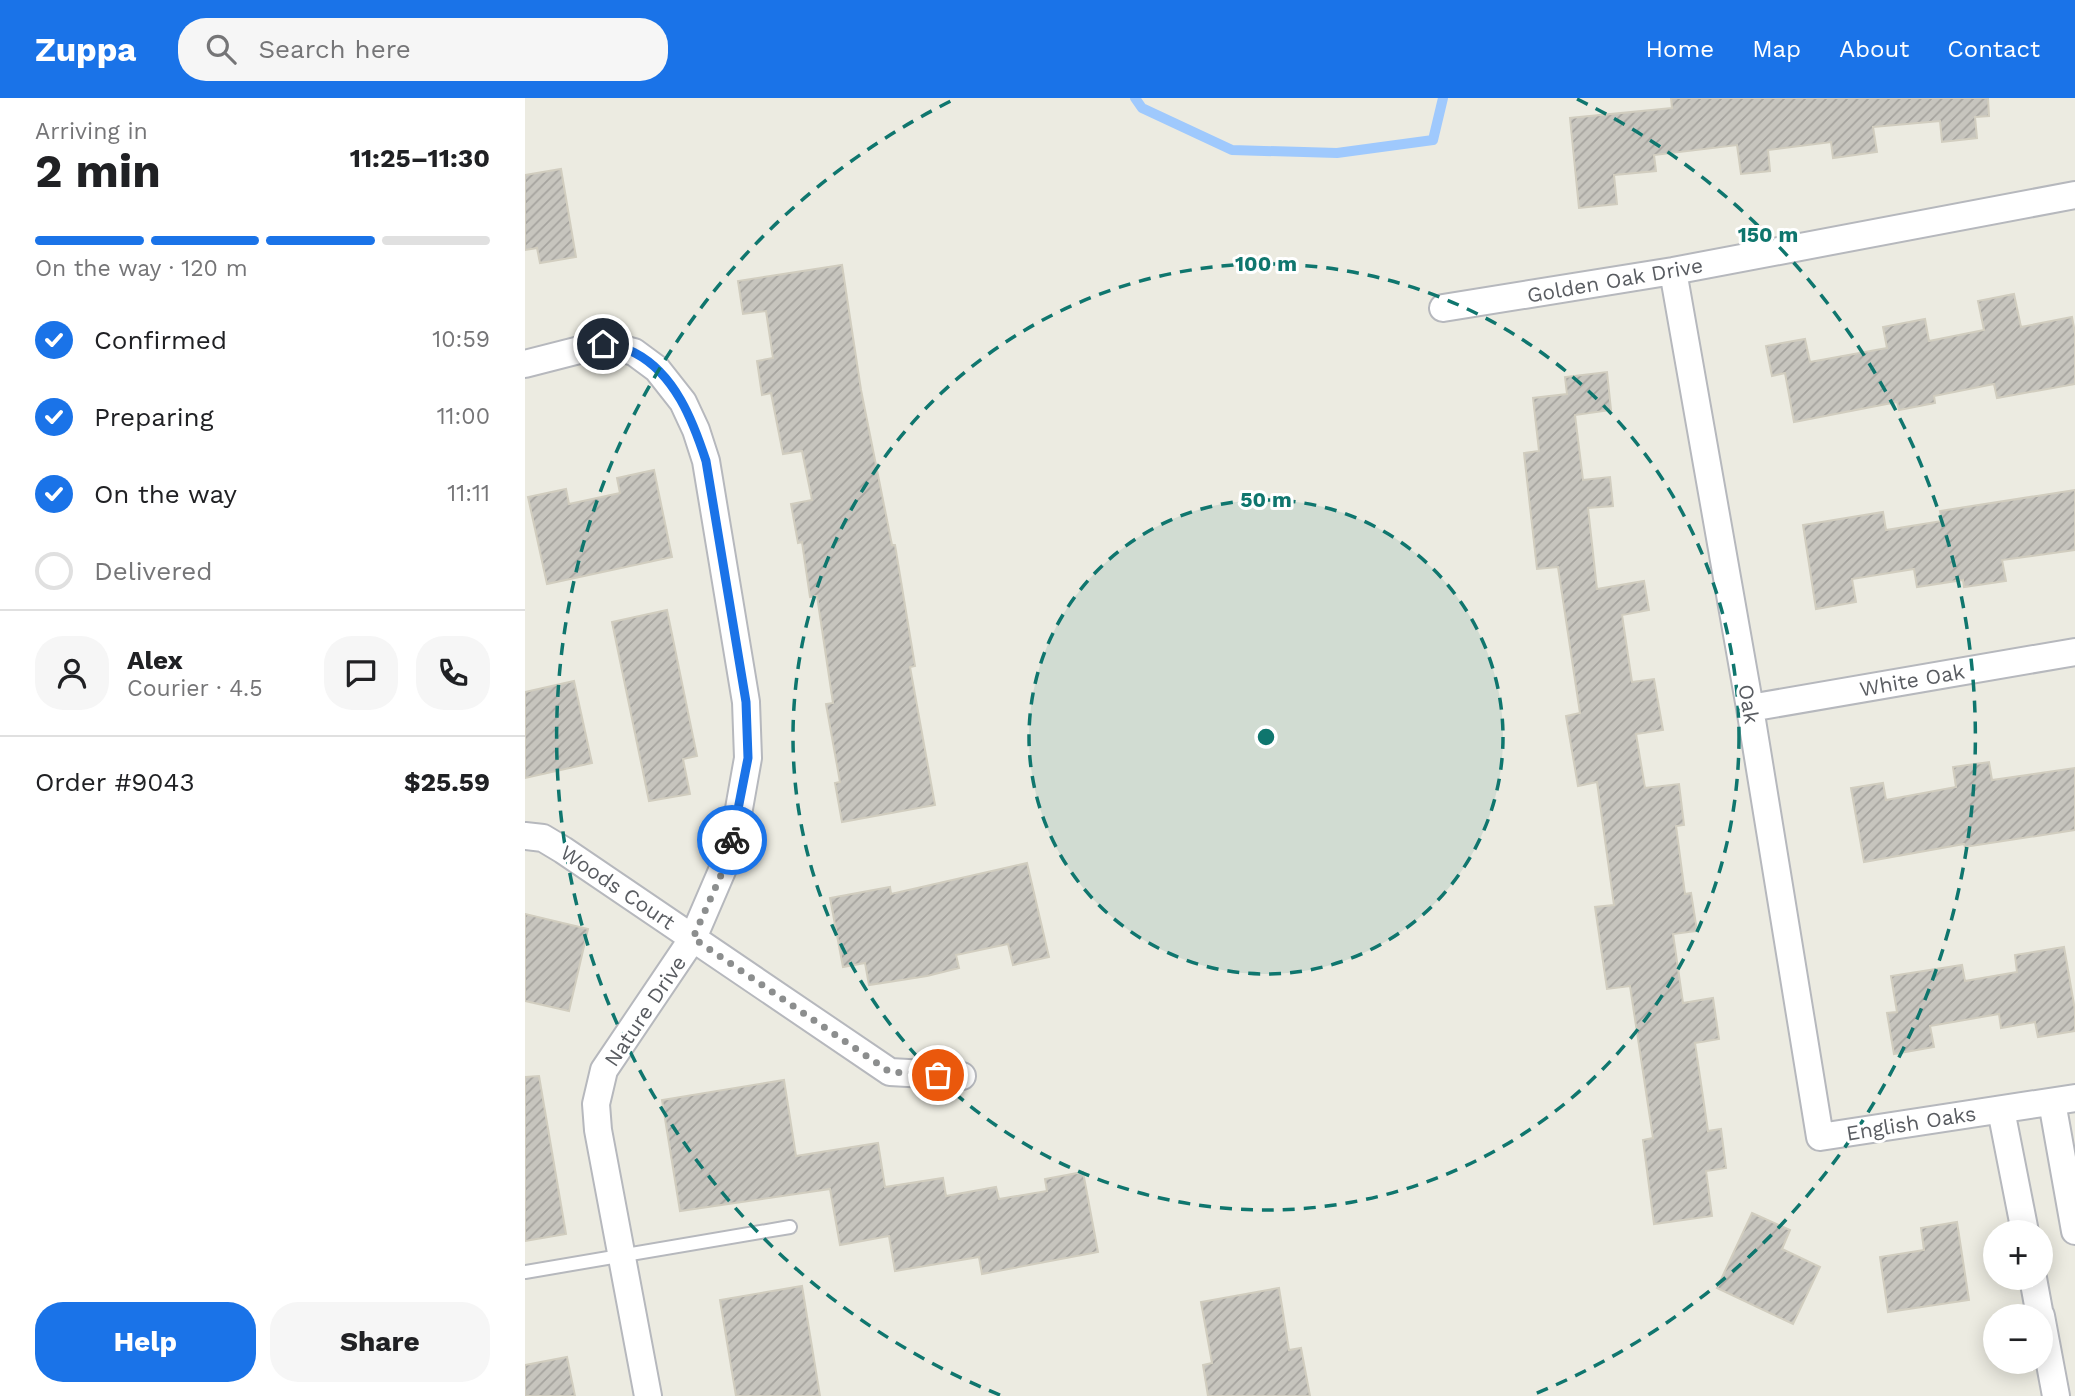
<!DOCTYPE html>
<html lang="en">
<head>
<meta charset="utf-8">
<style>
  :root { --surface:#fff; --page:#f6f6f6; --text:#202124; --muted:#757577; --line:#e0e0e0; --accent:#1a73e8 }
  body { margin:0; font-family:"Work Sans",sans-serif; background:var(--page); color:var(--text); height:100vh; display:flex; flex-direction:column; font-size:26px; white-space:nowrap }
  * { box-sizing:border-box; margin:0 }
  p { font-size:23px; color:var(--muted) }
  .icon { flex:none; width:38px; height:38px; fill:none; stroke:currentColor; stroke-width:2; stroke-linecap:round; stroke-linejoin:round }
  .map { position:relative; flex:1; overflow:hidden }
  .side { display:flex; flex-direction:column; background:var(--surface); width:525px }
  .side>* { flex:none }
  .buttons { position:absolute; left:1458px; top:1122px; display:grid; gap:14px }
  .buttons a { display:grid; place-items:center; width:70px; height:70px; border-radius:50%; background:var(--surface); box-shadow:0 4px 18px #0003; font-size:35px }
  .pin { position:absolute; display:grid; place-items:center; width:60px; height:60px; color:#fff; margin:-30px; border:4px solid #fff; border-radius:50%; box-shadow:0 2px 7px #0007 }
  .courier { position:absolute; display:grid; place-items:center; width:70px; height:70px; margin:-35px; border:5px solid #1a73e8; border-radius:50%; background:#fff; color:#222; box-shadow:0 2px 9px #0007 }
  .headline em { font-style:normal; font-weight:700 }
  .headline div { display:flex; flex-direction:column-reverse }
  .headline { display:flex; align-items:center; justify-content:space-between; height:119px; padding:0 35px }
  h1 { font-size:46px; font-weight:700; line-height:52px }
  .bar { display:grid; grid-template-columns:repeat(4,1fr); gap:10px 7px; align-content:center; height:84px; padding:0 35px }
  .bar i { height:9px; border-radius:5px; background:var(--line) }
  .bar .on { background:var(--accent) }
  .bar p { grid-column:span 4 }
  .line { display:flex; align-items:center; gap:18px; padding:0 35px; border-top:2px solid var(--line) }
  .line div { flex:1 }
  .round { display:grid; place-items:center; flex:none; width:74px; height:74px; border-radius:28px; background:var(--page) }
  ol { padding:0 35px; list-style:none }
  li { display:flex; align-items:center; gap:21px; height:77px }
  li p { margin-inline-start:auto }
  li .icon { padding:7px; border-radius:50%; background:var(--accent); color:#fff; stroke-width:4 }
  li:last-child { color:var(--muted) }
  li i { width:38px; height:38px; border:4px solid var(--line); border-radius:50% }
  .action { display:flex; gap:14px; margin-top:auto; padding:14px 35px }
  .action a { flex:1; height:80px; border-radius:28px; background:var(--accent); color:#fff; font-size:28px; font-weight:700; line-height:80px; text-align:center }
  .action a+a { background:var(--page); color:var(--text) }
  header { display:flex; align-items:center; gap:42px; box-sizing:border-box; height:98px; padding:0 35px; background:var(--accent); color:#fff }
  header strong { font-size:33px }
  nav { display:flex; gap:38px; margin-inline-start:auto; font-size:24px }
  .search { width:490px; height:63px; background:var(--page); display:flex; align-items:center; gap:18px; box-sizing:border-box; padding:0 24px; border-radius:28px; color:var(--muted); font-size:26px }
  main { display:flex; flex:1; min-height:0 }
  .map>svg:first-child { display:block }
</style>
</head>
<body>
<header>
<strong>Zuppa</strong>
<div class="search"><svg class="icon" aria-label="search" viewBox="0 0 24 24"><circle cx="10" cy="10" r="6"/><path d="M15 15l6 6"/></svg>Search here</div>
<nav><a>Home</a><a>Map</a><a>About</a><a>Contact</a></nav>
</header>
<main>
<section class="side">
<div class="headline"><div><h1>2 min</h1><p>Arriving in</p></div><em>11:25–11:30</em></div>
<div class="bar"><i class="on"></i><i class="on"></i><i class="on"></i><i></i><p>On the way · 120 m</p></div>
<ol>
<li><svg class="icon" aria-label="check" viewBox="0 0 24 24"><path d="M5 12l5 5 9-10"/></svg>Confirmed<p>10:59</p></li>
<li><svg class="icon" aria-label="check" viewBox="0 0 24 24"><path d="M5 12l5 5 9-10"/></svg>Preparing<p>11:00</p></li>
<li><svg class="icon" aria-label="check" viewBox="0 0 24 24"><path d="M5 12l5 5 9-10"/></svg>On the way<p>11:11</p></li>
<li><i></i>Delivered</li>
</ol>
<div class="line" style="height:126px"><a class="round"><svg class="icon" aria-label="person" viewBox="0 0 24 24"><circle cx="12" cy="8" r="4"/><path d="M4 21q1-7 8-7t8 7"/></svg></a><div><b>Alex</b><p>Courier · 4.5</p></div><a class="round"><svg class="icon" aria-label="chat" viewBox="0 0 24 24"><path d="M4 5h16v11H9l-5 4z"/></svg></a><a class="round"><svg class="icon" aria-label="phone" viewBox="0 0 24 24"><path d="M5 4h4l2 5-3 2q2 4 5 5l2-3 5 2v4C11 20 4 13 5 4z"/></svg></a></div>
<div class="line" style="height:91px"><div>Order #9043</div><b>$25.59</b></div>
<div class="action"><a>Help</a><a>Share</a></div>
</section>
<div class="map">
<svg width="1550" height="1298" viewBox="0 0 1550 1298">
  <defs>
    <pattern id="building-hatch" width="6" height="6" patternUnits="userSpaceOnUse" patternTransform="scale(1.75)"><rect width="6" height="6" fill="#c7c5be"/><path d="M-1 1l2-2M0 6l6-6M5 7l2-2" fill="none" stroke="#a5a39e"/></pattern>
  </defs>
  <rect width="100%" height="100%" fill="#ecebe1"/>
  <g fill="none" stroke-linecap="round" stroke-linejoin="round">
    <path stroke="#9fc9fd" stroke-width="10" d="M 610,0 L 617,10 L 707,52 L 812,55 L 908,42 L 918,0"/>
  </g>
  <path fill="url(#building-hatch)" stroke="#d1cdbf" stroke-width="2" d="M 1146,0 L 1463,0 L 1464,18 L 1450,19 L 1452,40 L 1417,44 L 1415,23 L 1348,29 L 1352,54 L 1308,60 L 1306,44 L 1243,52 L 1245,73 L 1216,76 L 1212,47 L 1129,57 L 1131,73 L 1089,77 L 1092,106 L 1054,110 L 1045,20 L 1147,10 Z
    M 36,71 L 51,159 L 15,165 L 12,150 L 0,152 L 0,77 Z
    M 317,167 L 336,292 L 367,447 L 370,447 L 390,568 L 385,569 L 410,707 L 317,724 L 310,685 L 315,684 L 301,606 L 308,605 L 292,498 L 285,499 L 277,444 L 273,445 L 266,406 L 287,402 L 277,353 L 258,356 L 246,295 L 237,297 L 232,263 L 248,260 L 241,213 L 218,216 L 213,183 Z
    M 1489,196 L 1496,229 L 1547,219 L 1550,235 L 1550,286 L 1472,300 L 1469,286 L 1409,298 L 1410,305 L 1374,312 L 1372,304 L 1269,324 L 1260,275 L 1247,278 L 1241,248 L 1280,241 L 1285,264 L 1362,250 L 1358,229 L 1400,221 L 1404,243 L 1459,232 L 1453,203 Z
    M 1082,274 L 1086,312 L 1050,317 L 1058,382 L 1085,379 L 1088,408 L 1063,410 L 1072,491 L 1119,483 L 1124,512 L 1097,517 L 1107,584 L 1129,581 L 1138,632 L 1111,636 L 1120,690 L 1154,686 L 1159,727 L 1151,728 L 1160,796 L 1166,795 L 1172,833 L 1148,836 L 1158,905 L 1188,900 L 1194,941 L 1170,945 L 1183,1033 L 1196,1031 L 1201,1070 L 1181,1073 L 1187,1118 L 1129,1126 L 1118,1042 L 1128,1040 L 1105,888 L 1082,891 L 1070,809 L 1089,807 L 1072,684 L 1053,688 L 1041,618 L 1055,615 L 1033,469 L 1012,471 L 999,355 L 1014,353 L 1008,300 L 1042,296 L 1040,279 Z
    M 129,372 L 147,459 L 22,486 L 3,399 L 41,391 L 44,406 L 95,395 L 92,380 Z
    M 1550,392 L 1550,452 L 1477,462 L 1481,483 L 1439,489 L 1438,482 L 1392,489 L 1389,471 L 1327,481 L 1331,504 L 1291,511 L 1278,427 L 1358,414 L 1361,432 L 1417,423 L 1415,413 Z
    M 142,512 L 172,658 L 158,661 L 165,696 L 124,703 L 87,524 Z
    M 49,583 L 67,665 L 0,680 L 0,594 Z
    M 1464,664 L 1467,682 L 1550,670 L 1550,732 L 1440,749 L 1439,746 L 1339,764 L 1326,690 L 1358,685 L 1361,702 L 1431,689 L 1428,669 Z
    M 502,765 L 524,859 L 488,867 L 483,846 L 431,857 L 434,870 L 402,878 L 344,887 L 340,865 L 318,869 L 305,800 L 365,789 L 366,796 Z
    M 0,816 L 63,831 L 44,913 L 0,903 Z
    M 1539,849 L 1550,912 L 1550,933 L 1513,939 L 1510,924 L 1476,930 L 1474,916 L 1405,928 L 1409,949 L 1369,956 L 1362,915 L 1372,914 L 1366,878 L 1437,867 L 1440,883 L 1492,874 L 1490,857 Z
    M 14,978 L 41,1136 L 0,1143 L 0,979 Z
    M 259,982 L 271,1058 L 353,1045 L 360,1089 L 418,1080 L 421,1098 L 471,1089 L 474,1101 L 522,1093 L 520,1081 L 558,1074 L 573,1154 L 457,1176 L 454,1159 L 370,1173 L 364,1138 L 315,1147 L 305,1091 L 155,1113 L 137,1002 Z
    M 1227,1115 L 1265,1132 L 1257,1151 L 1295,1169 L 1268,1226 L 1192,1190 Z
    M 1432,1124 L 1444,1202 L 1363,1214 L 1355,1159 L 1399,1152 L 1396,1130 Z
    M 277,1188 L 295,1298 L 211,1298 L 195,1202 Z
    M 754,1190 L 764,1252 L 776,1250 L 785,1298 L 683,1298 L 678,1267 L 687,1265 L 676,1204 Z
    M 42,1259 L 50,1298 L 0,1298 L 0,1267 Z"/>
  <g fill="none" stroke-linecap="round" stroke-linejoin="round">
    <g stroke="#b6b8bd" stroke-width="16">
      <path id="service" d="M 0,1174 L 265,1129"/>
    </g>
    <g stroke="#b6b8bd" stroke-width="30">
      <path id="minor" d="M 1148,173 L 1225,610 L 1295,1039 L 1550,1000
        M 918,210 L 1148,173 L 1550,97
        M 0,266 L 78,246 L 109,254 L 132,271 L 158,304 L 171,332 L 181,363 L 221,604 L 223,660 L 212,722 L 199,768 L 168,840 L 79,972 L 71,1006 L 73,1032 L 123,1298
        M 1225,610 L 1550,554
        M 0,738 L 18,740 L 38,752 L 365,974 L 437,978
        M 1527,1004 L 1550,1133
        M 1476,1012 L 1500,1134
        M 1508,1180 L 1515,1218
        M 1516,1218 L 1531,1298"/>
    </g>
    <use href="#service" stroke="#fff" stroke-width="12"/>
    <use href="#minor" stroke="#fff" stroke-width="26"/>
  </g>
  <g fill="none" stroke-linecap="round" stroke-linejoin="round">
    <path stroke="#8c8e8e" stroke-width="7" stroke-dasharray="0 12.6" d="M 207,742 L 200,768 L 168,840 L 365,974 L 413,977"/>
    <path stroke="#1a73e8" stroke-width="9" d="M 78,246 C 88,249 101,250 110,255 C 150,276 168,323 181,363 L 221,604 L 223,660 L 207,742"/>
  </g>
  <circle cx="741" cy="639" r="237" fill="#0f766e" fill-opacity=".12"/>
  <g fill="none" stroke="#0f766e" stroke-width="3.5" stroke-dasharray="12 9">
    <circle cx="741" cy="639" r="237"/>
    <circle cx="741" cy="639" r="473"/>
    <path d="M475 1297A710 710 0 0 1 430 1M1052 1A710 710 0 0 1 1007 1297"/>
  </g>
  <g text-anchor="middle" dominant-baseline="central" stroke-width="6" stroke-linejoin="round" paint-order="stroke">
    <g font-size="21" fill="#595c61" stroke="#fff">
      <text transform="translate(1090 182) rotate(-10)">Golden Oak Drive</text>
      <text transform="translate(1387 582) rotate(-10)">White Oak</text>
      <text transform="translate(1224 606) rotate(80)">Oak</text>
      <text transform="translate(93 789) rotate(34)">Woods Court</text>
      <text transform="translate(120 913) rotate(-56)">Nature Drive</text>
      <text transform="translate(1386 1025) rotate(-9)">English Oaks</text>
    </g>
  </g>
  <circle cx="741" cy="639" r="10" fill="#0f766e" stroke="#fff" stroke-width="3.5"/>
  <g font-size="21" text-anchor="middle" font-weight="bold" fill="#0f766e" stroke="#fff" stroke-width="6" stroke-linejoin="round" paint-order="stroke">
    <text x="1243" y="144">150 m</text>
    <text x="741" y="173">100 m</text>
    <text x="741" y="409">50 m</text>
  </g>
</svg>
<div class="buttons">
<a>+</a>
<a>−</a>
</div>
<div class="pin" style="left:413px;top:977px;background:#ea580c"><svg class="icon" aria-label="bag" viewBox="0 0 24 24"><path d="M5 8h14l-1 12H6zM9 8a3 3 0 0 1 6 0"/></svg></div>
<div class="pin" style="left:78px;top:246px;background:#1f2937"><svg class="icon" aria-label="home" viewBox="0 0 24 24"><path d="M3 11l9-7 9 7M6 9v11h12V9"/></svg></div>
<div class="courier" style="left:207px;top:742px"><svg class="icon" aria-label="bike" viewBox="0 0 24 24"><circle cx="6" cy="16" r="4"/><circle cx="18" cy="16" r="4"/><path d="M6 16l4-8h5l3 8M10 8l3 8H6M13 5h3"/></svg></div>
</div>
</main>
</body>
</html>
